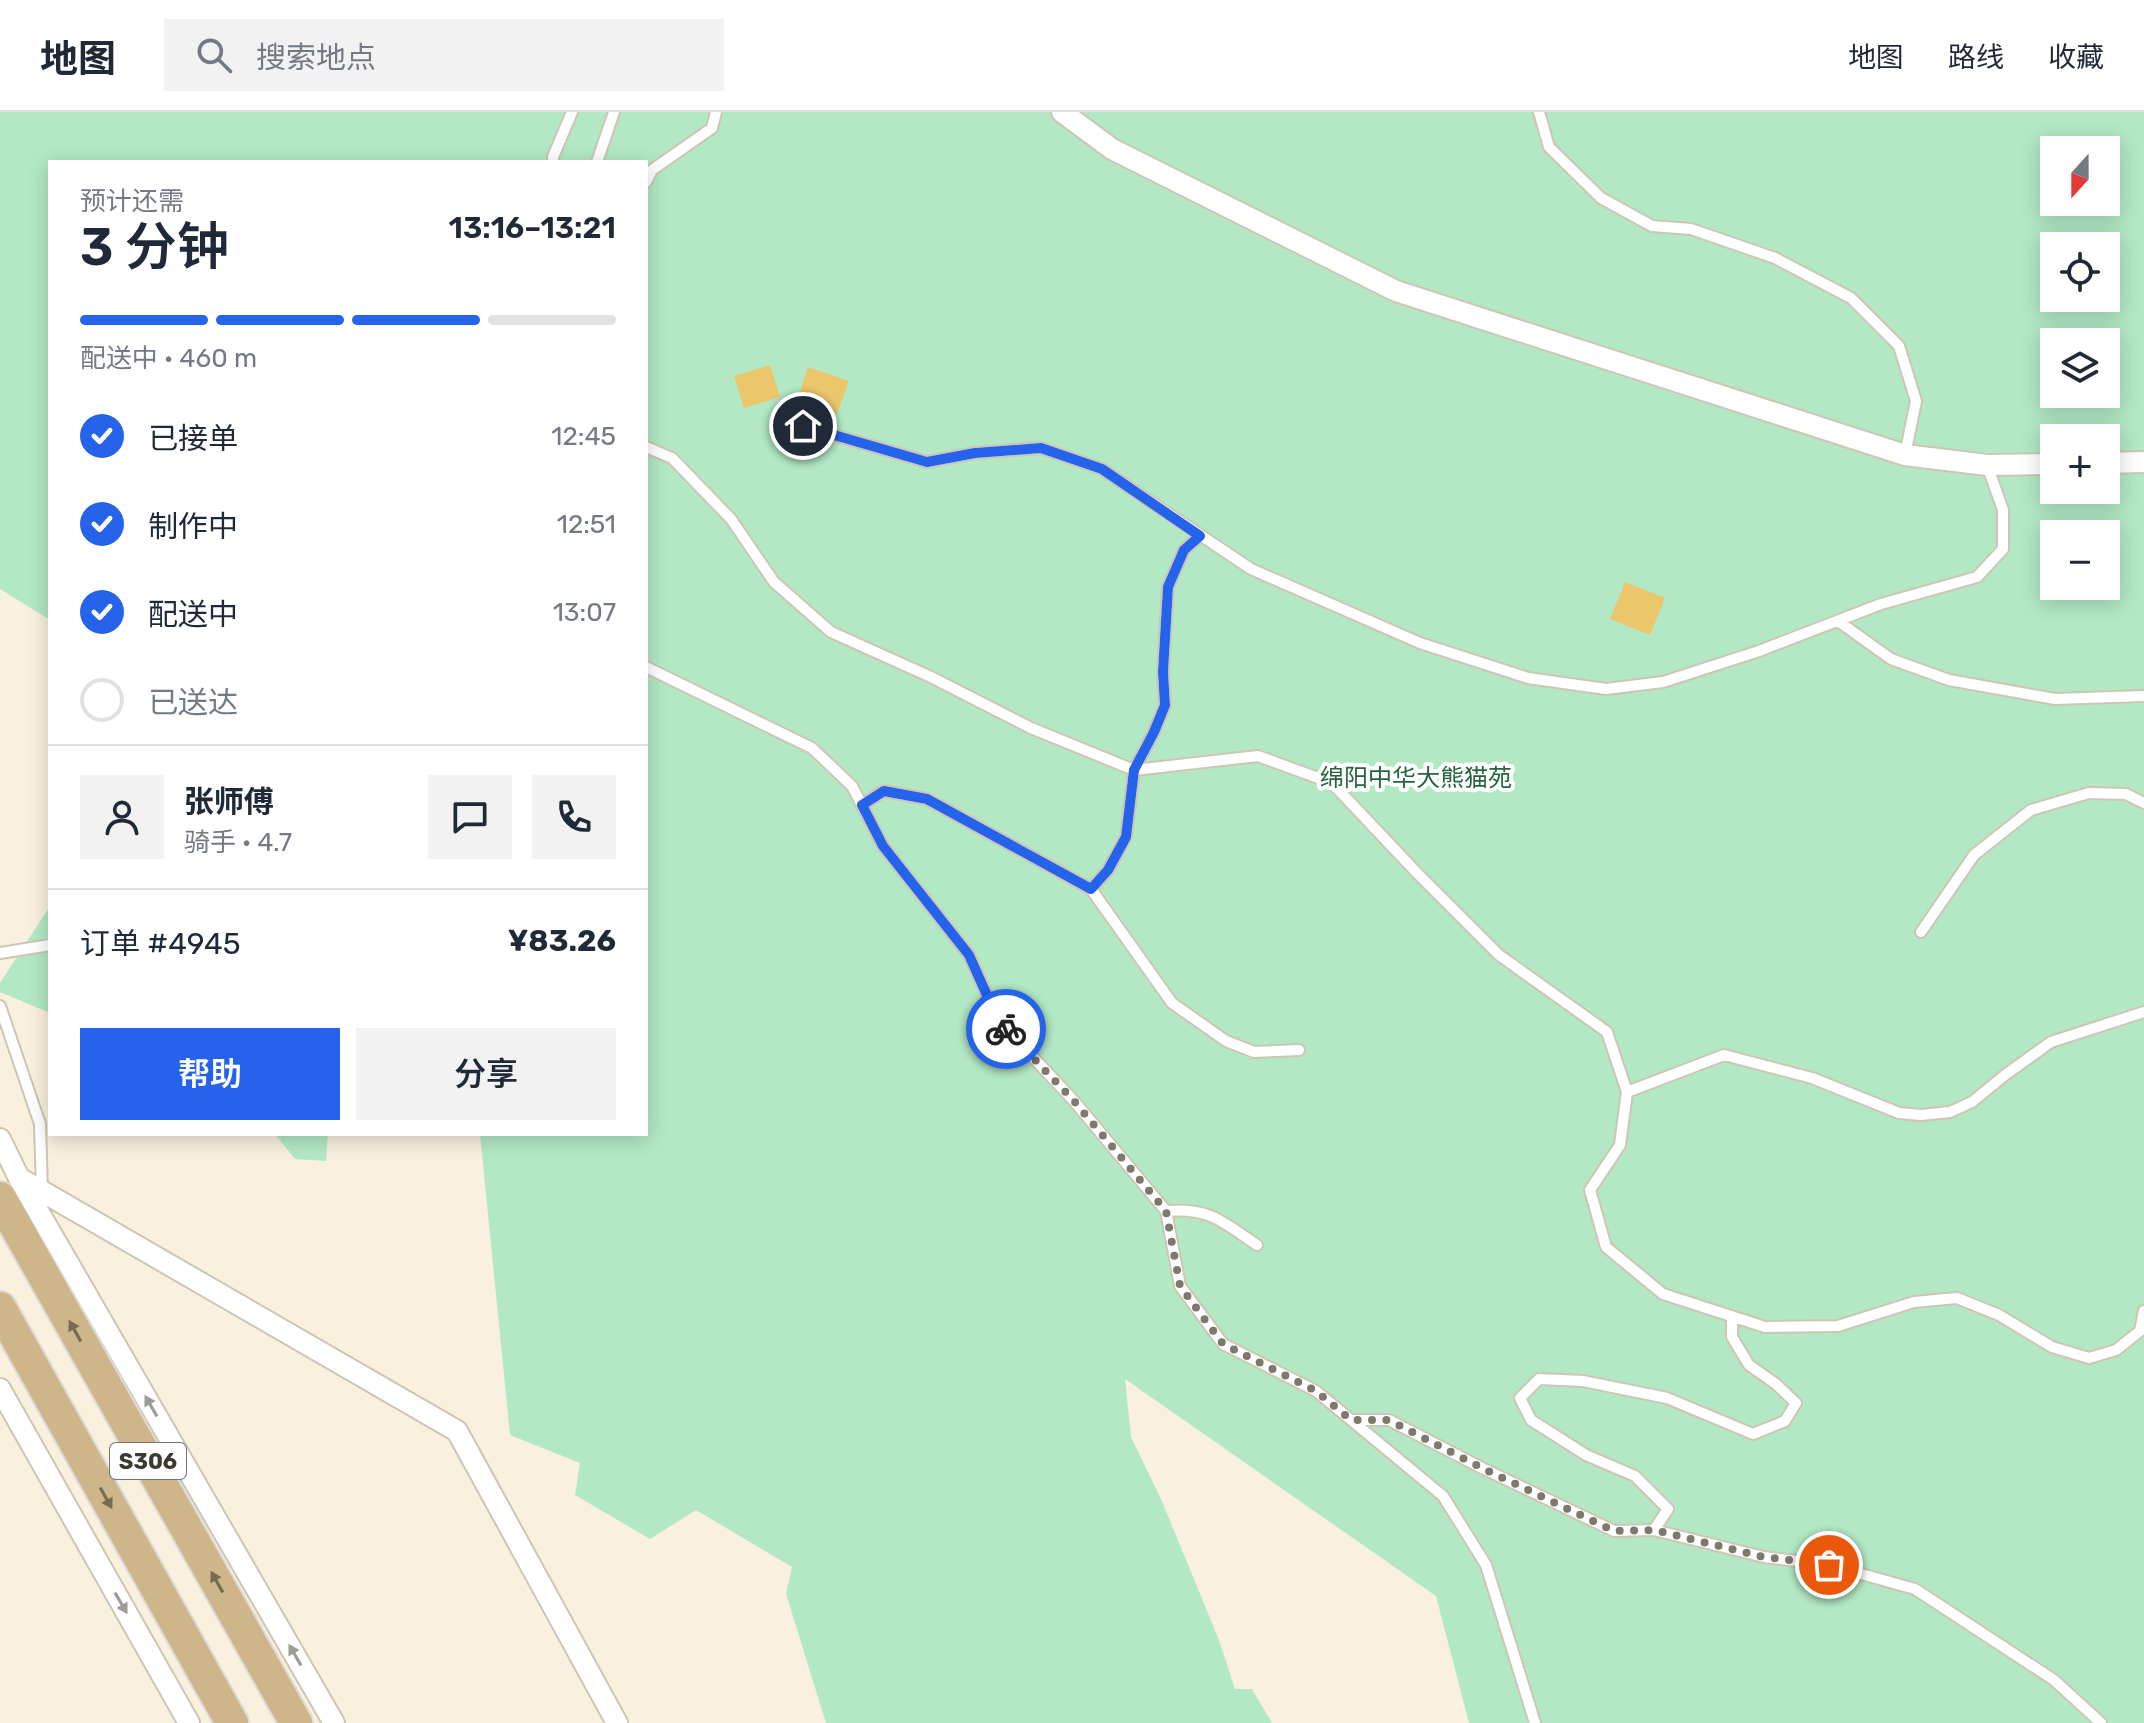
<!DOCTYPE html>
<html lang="zh">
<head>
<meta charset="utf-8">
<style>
  :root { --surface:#fff; --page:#f2f2f3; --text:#1f2937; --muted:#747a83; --line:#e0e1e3; --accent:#2563eb }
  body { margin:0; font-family:Rubik,"Noto Sans SC",sans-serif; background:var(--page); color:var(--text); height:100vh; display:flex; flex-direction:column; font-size:30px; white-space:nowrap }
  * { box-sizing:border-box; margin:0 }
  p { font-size:26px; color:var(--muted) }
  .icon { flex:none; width:44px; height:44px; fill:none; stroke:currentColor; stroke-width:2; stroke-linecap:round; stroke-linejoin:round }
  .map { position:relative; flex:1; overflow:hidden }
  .panel { position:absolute; left:48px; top:48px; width:600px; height:976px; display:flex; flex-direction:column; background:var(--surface); border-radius:0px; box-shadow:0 4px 20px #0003 }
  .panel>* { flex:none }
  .needle { width:52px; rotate:201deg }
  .controls { position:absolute; left:2040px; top:24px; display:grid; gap:16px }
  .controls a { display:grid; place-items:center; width:80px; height:80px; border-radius:0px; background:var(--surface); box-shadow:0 4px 20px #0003; font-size:40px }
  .pin { position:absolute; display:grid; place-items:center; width:68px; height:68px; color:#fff; margin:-34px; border:4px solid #fff; border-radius:50%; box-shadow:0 2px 8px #0007 }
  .courier { position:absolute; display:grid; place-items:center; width:80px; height:80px; margin:-40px; border:6px solid #2563eb; border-radius:50%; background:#fff; color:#222; box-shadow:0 2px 10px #0007 }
  .headline em { font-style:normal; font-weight:600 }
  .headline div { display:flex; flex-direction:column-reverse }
  .headline { display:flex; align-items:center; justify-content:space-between; height:136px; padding:0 32px }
  h1 { font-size:52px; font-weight:600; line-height:60px }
  .bar { display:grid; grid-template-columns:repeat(4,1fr); gap:12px 8px; align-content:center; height:96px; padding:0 32px }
  .bar i { height:10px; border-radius:6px; background:var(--line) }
  .bar .active { background:var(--accent) }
  .bar p { grid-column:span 4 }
  .line { display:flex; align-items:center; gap:20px; padding:0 32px; border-top:2px solid var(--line) }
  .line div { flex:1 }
  .round { display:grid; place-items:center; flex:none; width:84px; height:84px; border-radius:0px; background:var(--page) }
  ol { padding:0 32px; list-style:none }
  li { display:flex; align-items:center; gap:24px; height:88px }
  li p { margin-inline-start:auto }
  li .icon { padding:8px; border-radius:50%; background:var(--accent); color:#fff; stroke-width:4 }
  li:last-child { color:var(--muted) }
  li i { width:44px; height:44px; border:4px solid var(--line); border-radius:50% }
  .action { display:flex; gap:16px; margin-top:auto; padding:16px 32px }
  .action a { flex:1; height:92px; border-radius:0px; background:var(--accent); color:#fff; font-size:32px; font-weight:600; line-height:92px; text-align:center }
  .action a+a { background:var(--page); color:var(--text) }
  header { display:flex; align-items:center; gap:48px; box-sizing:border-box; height:112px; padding:0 40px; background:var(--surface); border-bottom:2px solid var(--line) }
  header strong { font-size:38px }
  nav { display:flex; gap:44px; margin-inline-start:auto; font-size:28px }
  .search { width:560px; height:72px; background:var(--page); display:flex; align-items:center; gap:20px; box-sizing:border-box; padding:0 28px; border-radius:0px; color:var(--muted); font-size:30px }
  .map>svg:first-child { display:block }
</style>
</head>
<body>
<header>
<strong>地图</strong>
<div class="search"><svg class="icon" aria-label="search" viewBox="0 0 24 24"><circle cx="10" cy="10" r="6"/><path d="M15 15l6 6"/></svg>搜索地点</div>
<nav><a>地图</a><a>路线</a><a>收藏</a></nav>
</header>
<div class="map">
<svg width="2144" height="1611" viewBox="0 0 2144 1611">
  <rect width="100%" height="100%" fill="#f9f0dd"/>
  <path fill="#b2e9c4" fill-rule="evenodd" d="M 0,0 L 2144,0 L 2144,1611 L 1469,1611 L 1436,1484 L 1125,1267 L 1131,1325 L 1161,1387 L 1219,1528 L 1235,1577 L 1252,1577 L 1272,1611 L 826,1611 L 786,1482 L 792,1455 L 696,1398 L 650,1427 L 575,1383 L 580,1351 L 510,1323 L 480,1022 L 646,1022 L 646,50 L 50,50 L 50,508 L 0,477 ZM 2054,38 L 2106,38 L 2106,90 L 2054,90 ZM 2054,134 L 2106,134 L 2106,186 L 2054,186 ZM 2054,230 L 2106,230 L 2106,282 L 2054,282 ZM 2054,326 L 2106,326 L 2106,378 L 2054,378 ZM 2054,422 L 2106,422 L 2106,474 L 2054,474 Z
    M 50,794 L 50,901 L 0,880 L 0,871 Z
    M 275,1022 L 328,1022 L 326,1049 L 295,1047 Z"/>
  <path fill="#ecc66b" d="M 770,253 L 780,285 L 744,296 L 734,264 Z
    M 808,255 L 849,269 L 837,302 L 797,288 Z
    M 1625,470 L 1665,486 L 1650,523 L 1610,507 Z"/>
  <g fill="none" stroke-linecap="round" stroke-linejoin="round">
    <g stroke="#cec6b4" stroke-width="14">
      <path id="lane" d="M 1539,0 L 1549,35 L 1601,86 L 1652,114 L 1691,117 L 1775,146 L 1851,186 L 1899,234 L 1916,289 L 1905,343
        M 553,50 L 553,45 L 572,0
        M 597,50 L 614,0
        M 646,70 L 652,58 L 712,16 L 716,0
        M 782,308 L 927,350 L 975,341 L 1041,336 L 1102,357 L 1251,457 L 1420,531 L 1528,566 L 1606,577 L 1663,570 L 1759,539 L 1881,492 L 1977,465 L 2003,437 L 2003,398 L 1987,353
        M 646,335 L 672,346 L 731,407 L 774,470 L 831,520 L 931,565 L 1031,616 L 1134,658 L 1258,644 L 1332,671 L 1417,761 L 1499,843 L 1607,920 L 1627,980 L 1620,1033 L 1590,1078 L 1606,1135 L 1663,1182 L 1765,1215 L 1838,1214 L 1914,1190 L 1957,1186 L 1999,1203 L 2052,1235 L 2089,1246 L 2116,1238 L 2140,1219 L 2144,1199
        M 1838,509 L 1891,547 L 1949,568 L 2055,587 L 2144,584
        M 646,555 L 812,636 L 852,674 L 883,734 L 969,843 L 998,908 L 1074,989 L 1166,1099 L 1180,1174 L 1223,1232 L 1316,1279 L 1443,1384 L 1486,1453 L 1535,1611
        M 862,693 L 884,679 L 927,687 L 1091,777 L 1172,891 L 1226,929 L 1254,940 L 1299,938
        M 1091,777 L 1108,758 L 1126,725 L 1134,658 L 1154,620 L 1165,593 L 1163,560 L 1168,475 L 1184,438 L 1200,424
        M 1921,820 L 1974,743 L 2031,698 L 2089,681 L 2126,682 L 2144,691
        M 0,841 L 50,833
        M 0,894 L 40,1012 L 42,1079
        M 1627,980 L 1724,943 L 1812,966 L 1899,1001 L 1921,1003 L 1950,1000 L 1972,990 L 2005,963 L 2051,930 L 2144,900
        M 1166,1099 C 1209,1095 1223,1110 1257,1133
        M 1351,1308 L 1389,1308 L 1482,1356 L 1614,1419 L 1654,1418 L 1668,1397 L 1635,1364 L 1586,1343 L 1531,1308 L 1520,1286 L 1539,1267 L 1583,1269 L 1667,1286 L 1753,1322 L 1785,1309 L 1796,1291 L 1776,1272 L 1749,1253 L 1732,1225 L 1732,1204
        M 1654,1418 L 1764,1445 L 1829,1453 L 1915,1477 L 2054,1568 L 2101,1611"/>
    </g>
    <g stroke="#cec6b4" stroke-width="24">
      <path id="street" d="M 1062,0 L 1112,37 L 1396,179 L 1905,343 L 1987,353 L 2054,352
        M 2106,351 L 2144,350
        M 0,1027 L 19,1066 L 334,1611
        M 19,1066 L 457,1319 L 617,1611
        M 0,1277 L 189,1611"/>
    </g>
    <g stroke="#dcdbda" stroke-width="36">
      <path id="primary" d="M 0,1086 L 296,1611
        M 0,1196 L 232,1611"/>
    </g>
    <use href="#lane" stroke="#fff" stroke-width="10"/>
    <use href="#street" stroke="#fff" stroke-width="20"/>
    <use href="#primary" stroke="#ceb58a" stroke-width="32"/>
  </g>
  <defs><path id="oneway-solid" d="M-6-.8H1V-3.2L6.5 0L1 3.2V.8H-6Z" transform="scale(2)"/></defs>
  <g fill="#766b55">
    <use href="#oneway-solid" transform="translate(75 1219) rotate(-119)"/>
    <use href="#oneway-solid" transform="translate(106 1386) rotate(61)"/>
    <use href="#oneway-solid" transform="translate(217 1470) rotate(-119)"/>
  </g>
  <g fill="#9e9c98">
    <use href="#oneway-solid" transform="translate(151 1294) rotate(-120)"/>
    <use href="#oneway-solid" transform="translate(121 1491) rotate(60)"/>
    <use href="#oneway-solid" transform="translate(295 1543) rotate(-120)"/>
  </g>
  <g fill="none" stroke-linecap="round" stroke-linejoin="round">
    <path stroke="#7e796d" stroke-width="8" stroke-dasharray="0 14.4" d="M 1006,917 L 1074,989 L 1166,1099 L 1180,1174 L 1223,1232 L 1316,1279 L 1351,1308 L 1389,1308 L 1482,1356 L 1614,1419 L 1654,1418 L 1764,1445 L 1829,1453"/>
    <path stroke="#2563eb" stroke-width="10" d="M 803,314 L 927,350 L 975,341 L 1041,336 L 1102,357 L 1200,424 L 1184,438 L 1168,475 L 1163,560 L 1165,593 L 1154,620 L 1134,658 L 1126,725 L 1108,758 L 1091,777 L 927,687 L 884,679 L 862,693 L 883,734 L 969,843 L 998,908 L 1006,917"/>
  </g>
  <g text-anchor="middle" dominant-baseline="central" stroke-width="8" stroke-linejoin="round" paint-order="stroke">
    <rect fill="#fefefe" stroke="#76746e" stroke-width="2" x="110" y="1331" width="76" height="36" rx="6"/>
    <g font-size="22" font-weight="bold" fill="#3c3931">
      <text x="148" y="1349">S306</text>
    </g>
    <g font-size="24" fill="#24643f" stroke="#fefefe">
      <text x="1416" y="666">绵阳中华大熊猫苑</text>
    </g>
  </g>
</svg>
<div class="controls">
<a><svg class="needle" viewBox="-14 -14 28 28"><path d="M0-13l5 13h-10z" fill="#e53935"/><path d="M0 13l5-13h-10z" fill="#747a83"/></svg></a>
<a><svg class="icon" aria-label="locate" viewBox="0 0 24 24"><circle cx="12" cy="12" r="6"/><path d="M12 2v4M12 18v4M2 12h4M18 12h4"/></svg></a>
<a><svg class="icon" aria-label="layers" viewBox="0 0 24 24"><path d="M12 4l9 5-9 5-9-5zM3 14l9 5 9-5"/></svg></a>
<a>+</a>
<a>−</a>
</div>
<div class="pin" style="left:1829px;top:1453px;background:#ea580c"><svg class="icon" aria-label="bag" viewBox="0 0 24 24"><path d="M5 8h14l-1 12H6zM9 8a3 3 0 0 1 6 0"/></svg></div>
<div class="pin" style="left:803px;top:314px;background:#1f2937"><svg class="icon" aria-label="home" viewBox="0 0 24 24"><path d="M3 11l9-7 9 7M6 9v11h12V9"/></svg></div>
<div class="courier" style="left:1006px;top:917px"><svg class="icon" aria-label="bike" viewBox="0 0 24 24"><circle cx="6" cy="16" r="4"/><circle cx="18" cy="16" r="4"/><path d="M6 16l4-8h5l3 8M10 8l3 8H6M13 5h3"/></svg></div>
<section class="panel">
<div class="headline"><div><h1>3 分钟</h1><p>预计还需</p></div><em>13:16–13:21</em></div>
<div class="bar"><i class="active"></i><i class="active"></i><i class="active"></i><i></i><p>配送中 · 460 m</p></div>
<ol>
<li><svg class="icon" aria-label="check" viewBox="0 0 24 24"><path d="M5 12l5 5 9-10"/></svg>已接单<p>12:45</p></li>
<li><svg class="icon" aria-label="check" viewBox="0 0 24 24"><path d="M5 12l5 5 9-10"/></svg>制作中<p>12:51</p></li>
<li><svg class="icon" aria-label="check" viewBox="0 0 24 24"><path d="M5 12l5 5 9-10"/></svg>配送中<p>13:07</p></li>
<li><i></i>已送达</li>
</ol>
<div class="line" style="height:144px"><a class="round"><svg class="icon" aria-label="person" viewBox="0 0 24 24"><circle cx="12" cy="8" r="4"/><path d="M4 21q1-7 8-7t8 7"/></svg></a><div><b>张师傅</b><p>骑手 · 4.7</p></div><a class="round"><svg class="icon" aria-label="chat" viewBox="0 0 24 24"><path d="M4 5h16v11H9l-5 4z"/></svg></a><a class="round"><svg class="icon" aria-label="phone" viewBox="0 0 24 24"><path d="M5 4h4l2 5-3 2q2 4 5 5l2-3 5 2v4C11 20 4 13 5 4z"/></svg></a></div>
<div class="line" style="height:104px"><div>订单 #4945</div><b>¥83.26</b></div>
<div class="action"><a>帮助</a><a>分享</a></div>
</section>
</div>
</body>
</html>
